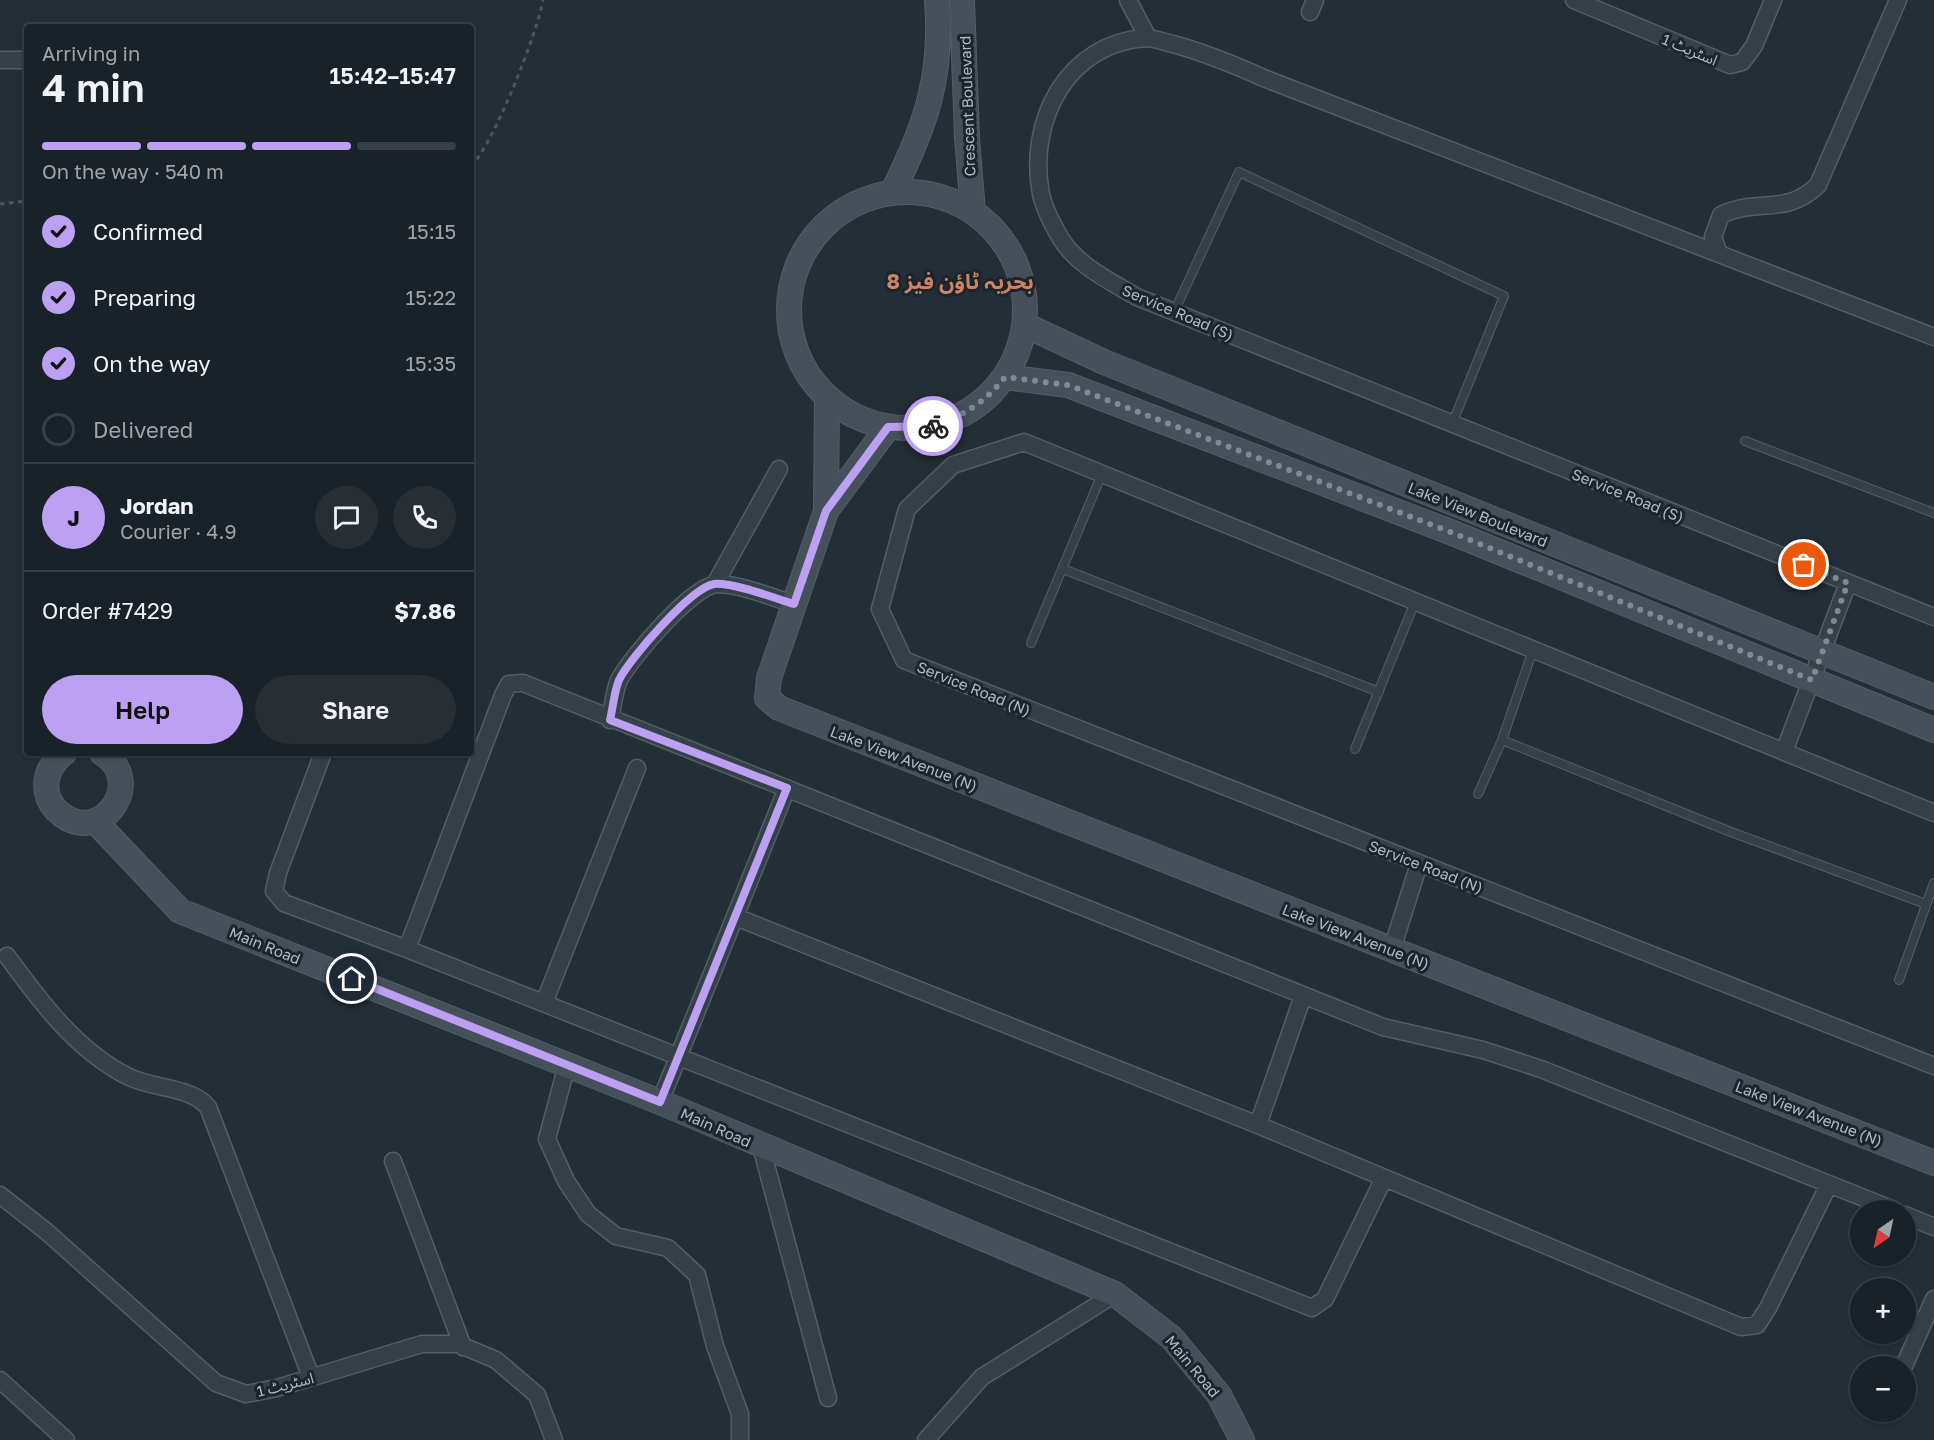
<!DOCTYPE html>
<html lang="en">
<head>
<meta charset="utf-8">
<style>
  :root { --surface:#1a2229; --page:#272f35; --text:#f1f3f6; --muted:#9fa4a8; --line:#383f46; --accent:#bca0f2 }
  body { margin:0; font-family:"Golos Text","Noto Sans Arabic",sans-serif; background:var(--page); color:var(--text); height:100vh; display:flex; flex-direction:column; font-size:22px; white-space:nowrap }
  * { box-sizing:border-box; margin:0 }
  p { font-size:20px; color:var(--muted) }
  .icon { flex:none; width:33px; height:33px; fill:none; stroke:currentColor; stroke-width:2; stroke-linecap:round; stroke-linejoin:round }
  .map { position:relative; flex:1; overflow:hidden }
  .drawer { position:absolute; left:24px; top:24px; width:450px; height:732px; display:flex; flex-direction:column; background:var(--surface); border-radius:6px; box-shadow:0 2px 4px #0004,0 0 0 2px var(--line) }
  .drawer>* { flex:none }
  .needle { width:39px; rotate:214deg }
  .controls { position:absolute; left:1850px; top:1200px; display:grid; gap:12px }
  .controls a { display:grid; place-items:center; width:66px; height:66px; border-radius:50%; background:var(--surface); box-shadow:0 2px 4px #0004,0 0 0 2px var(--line); font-size:30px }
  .pin { position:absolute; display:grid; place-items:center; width:51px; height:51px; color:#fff; margin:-26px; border:3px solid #fff; border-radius:50%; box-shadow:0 2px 6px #0007 }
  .courier { position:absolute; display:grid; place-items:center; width:60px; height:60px; margin:-30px; border:4px solid #bca0f2; border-radius:50%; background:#fff; color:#222; box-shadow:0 2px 8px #0007 }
  .overview em { font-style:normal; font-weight:600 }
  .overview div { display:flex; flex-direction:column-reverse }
  .overview { display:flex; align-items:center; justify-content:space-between; height:102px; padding:0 18px }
  h1 { font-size:39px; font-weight:600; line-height:45px }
  .bar { display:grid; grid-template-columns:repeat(4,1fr); gap:9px 6px; align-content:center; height:72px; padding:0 18px }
  .bar i { height:8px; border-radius:4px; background:var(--line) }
  .bar .current { background:var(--accent) }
  .bar p { grid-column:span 4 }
  .line { display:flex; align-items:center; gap:15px; padding:0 18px; border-top:2px solid var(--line) }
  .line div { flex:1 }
  .round { display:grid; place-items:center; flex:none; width:63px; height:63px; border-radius:32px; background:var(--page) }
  ol { padding:0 18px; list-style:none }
  li { display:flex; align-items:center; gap:18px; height:66px }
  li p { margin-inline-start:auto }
  li .icon { padding:6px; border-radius:50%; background:var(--accent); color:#111; stroke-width:4 }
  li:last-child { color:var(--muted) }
  li i { width:33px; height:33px; border:3px solid var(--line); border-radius:50% }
  .primary-button { display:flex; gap:12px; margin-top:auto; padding:12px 18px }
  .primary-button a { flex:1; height:69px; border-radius:36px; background:var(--accent); color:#111; font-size:24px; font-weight:600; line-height:69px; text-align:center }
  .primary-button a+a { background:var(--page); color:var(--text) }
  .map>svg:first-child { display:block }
</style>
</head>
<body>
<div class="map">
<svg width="1934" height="1440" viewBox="0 0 1934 1440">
  <rect width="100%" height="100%" fill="#232e37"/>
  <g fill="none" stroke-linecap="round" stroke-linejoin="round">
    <g stroke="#545e66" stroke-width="10">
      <path id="lane" d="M 1174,312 L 1239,172 L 1504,296 L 1452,424
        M 1745,441 L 1934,513
        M 1063,569 L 1379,692
        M 1031,643 L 1102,474
        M 1502,740 L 1731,832 L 1926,904
        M 1355,749 L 1415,602
        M 1478,794 L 1502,740 L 1533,650
        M 1899,980 L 1934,883"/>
    </g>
    <g stroke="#545e66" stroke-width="19">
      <path id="street" d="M 1128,0 L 1148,38
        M 1574,0 L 1730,65 L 1742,62 L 1754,46 L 1773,0
        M 1310,12 L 1315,0
        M 0,60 L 27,60
        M 1718,251 L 1713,237 L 1721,215 C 1758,197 1785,217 1818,185 L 1898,0
        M 1934,337 L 1266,79 C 1235,65 1206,53 1173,44 C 1164,42 1154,38 1146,38 C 1067,43 1027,121 1041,194 C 1044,208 1054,227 1061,239 C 1078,266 1110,281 1137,297 L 1934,617
        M 715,584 L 779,469
        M 610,720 C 613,708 614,691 619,680 C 631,658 693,584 718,584 C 743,585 770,597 794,604
        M 1784,752 L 1848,583
        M 323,753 L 278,873 L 274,891 L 284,903 L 407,949 L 1312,1308 L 1325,1299 L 1384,1178
        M 1934,813 L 1024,442 L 953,465 L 907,509 L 880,609 L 904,660 L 1934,1066
        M 736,917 L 1258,1125 L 1741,1327 L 1757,1325 L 1768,1308 L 1829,1184
        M 407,949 L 503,695 L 509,684 L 523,683 L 1383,1027 L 1483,1050 L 1541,1069 L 1894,1210
        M 1392,949 L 1419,864
        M 7,956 C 40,1001 76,1050 127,1076 C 151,1089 191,1086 208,1107 L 311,1377
        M 544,1003 L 637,768
        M 567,1065 L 547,1139 L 566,1181 L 588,1214 L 616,1236 L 668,1248 L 697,1275 L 715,1346 L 740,1414 L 740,1440
        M 660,1102 L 787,788
        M 1258,1125 L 1303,996
        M 761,1146 L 828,1398
        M 393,1161 L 463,1347
        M 0,1195 L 47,1232 L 216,1383 L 246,1394 L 277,1388 L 422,1344 L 458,1344 L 496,1360 L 537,1395 L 554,1440
        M 1905,1215 L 1934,1227
        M 1904,1366 L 1934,1299
        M 0,1380 L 66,1440
        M 926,1440 L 982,1377 L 1115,1294"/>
    </g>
    <g stroke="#545e66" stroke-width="26">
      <path id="secondary" d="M 962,0 L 967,138 L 973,212
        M789 310a118 118 0 1 1 236 0a118 118 0 1 1-236 0Z
        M 892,193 C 926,125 943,77 937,0
        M 1025,325 L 1104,362 L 1934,697
        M 1005,377 L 1068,385 L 1453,533 L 1934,730
        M 827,397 L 826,511 L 769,678 L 767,698 L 779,708 L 1934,1163
        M 826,511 L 888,427
        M 64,753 C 51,763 44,776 47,793 C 49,802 55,810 62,815 C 102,845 147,781 102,753
        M 95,821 L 180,911 L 660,1102 L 1115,1294 L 1172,1338 L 1219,1395 L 1242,1440"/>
    </g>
    <path stroke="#465959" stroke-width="3" stroke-dasharray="4.5 4.5" stroke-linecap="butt" d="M 471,166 C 493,146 538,31 543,0
      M 0,204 L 27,201"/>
    <use href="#lane" stroke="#364048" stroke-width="8"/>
    <use href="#street" stroke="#364048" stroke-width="16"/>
    <use href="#secondary" stroke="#45505b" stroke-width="24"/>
  </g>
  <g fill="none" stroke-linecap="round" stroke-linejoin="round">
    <path stroke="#7f8a93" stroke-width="6" stroke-dasharray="0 10.8" d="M 933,426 C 964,416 985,402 1005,377 L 1068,385 L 1453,533 L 1812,680 L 1848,583 L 1804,565"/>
    <path stroke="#bca0f2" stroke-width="8" d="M 352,979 L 660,1102 L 787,788 L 610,720 C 613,708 614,692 619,680 C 630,658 691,588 714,584 C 730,581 777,599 794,604 L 826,511 L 888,427 L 933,426"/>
  </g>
  <g text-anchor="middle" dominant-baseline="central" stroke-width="6" stroke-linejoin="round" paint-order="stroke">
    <g font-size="15" fill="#b1bbc4" stroke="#1c252d">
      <text transform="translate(1690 49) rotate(23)">اسٹریٹ 1</text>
      <text transform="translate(967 106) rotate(-92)">Crescent Boulevard</text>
      <text transform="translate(1178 312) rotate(23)">Service Road (S)</text>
      <text transform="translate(1628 495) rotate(22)">Service Road (S)</text>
      <text transform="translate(1478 514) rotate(22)">Lake View Boulevard</text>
      <text transform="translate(974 688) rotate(22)">Service Road (N)</text>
      <text transform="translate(904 758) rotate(21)">Lake View Avenue (N)</text>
      <text transform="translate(1426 866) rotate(21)">Service Road (N)</text>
      <text transform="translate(1356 936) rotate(21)">Lake View Avenue (N)</text>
      <text transform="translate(265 945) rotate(22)">Main Road</text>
      <text transform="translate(1809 1113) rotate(21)">Lake View Avenue (N)</text>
      <text transform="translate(716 1127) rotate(24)">Main Road</text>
      <text transform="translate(1193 1366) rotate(50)">Main Road</text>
      <text transform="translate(285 1384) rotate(-14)">اسٹریٹ 1</text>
    </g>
    <g font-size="21" font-weight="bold" fill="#cb8465" stroke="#1c252d">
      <text x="960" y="281">بحریہ ٹاؤن فیز 8</text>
    </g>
  </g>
</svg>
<div class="controls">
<a><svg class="needle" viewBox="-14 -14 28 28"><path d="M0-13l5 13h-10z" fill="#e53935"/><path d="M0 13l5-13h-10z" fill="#9fa4a8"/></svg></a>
<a>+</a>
<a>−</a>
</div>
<div class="pin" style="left:1804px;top:565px;background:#ea580c"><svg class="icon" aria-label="bag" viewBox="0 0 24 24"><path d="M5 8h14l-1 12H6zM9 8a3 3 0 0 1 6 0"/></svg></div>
<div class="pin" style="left:352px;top:979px;background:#1f2937"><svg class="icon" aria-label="home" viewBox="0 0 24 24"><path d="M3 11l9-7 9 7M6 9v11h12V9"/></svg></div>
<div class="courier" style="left:933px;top:426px"><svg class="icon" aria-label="bike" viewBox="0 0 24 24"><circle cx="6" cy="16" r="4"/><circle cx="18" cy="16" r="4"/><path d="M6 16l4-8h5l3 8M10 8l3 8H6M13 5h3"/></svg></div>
<section class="drawer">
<div class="overview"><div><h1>4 min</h1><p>Arriving in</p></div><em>15:42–15:47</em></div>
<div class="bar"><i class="current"></i><i class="current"></i><i class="current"></i><i></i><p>On the way · 540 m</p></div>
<ol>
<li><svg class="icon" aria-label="check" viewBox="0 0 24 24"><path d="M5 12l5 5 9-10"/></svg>Confirmed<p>15:15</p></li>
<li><svg class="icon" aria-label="check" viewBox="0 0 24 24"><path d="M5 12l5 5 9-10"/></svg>Preparing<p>15:22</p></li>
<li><svg class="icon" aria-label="check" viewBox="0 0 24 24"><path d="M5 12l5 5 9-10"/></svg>On the way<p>15:35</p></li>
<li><i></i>Delivered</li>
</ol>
<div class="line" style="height:108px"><b class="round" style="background:var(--accent);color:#111">J</b><div><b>Jordan</b><p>Courier · 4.9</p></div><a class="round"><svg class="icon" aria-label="chat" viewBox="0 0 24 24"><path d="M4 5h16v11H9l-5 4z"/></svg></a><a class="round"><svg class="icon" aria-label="phone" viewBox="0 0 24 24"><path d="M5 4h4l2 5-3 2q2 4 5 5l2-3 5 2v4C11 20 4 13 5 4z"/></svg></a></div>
<div class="line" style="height:78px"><div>Order #7429</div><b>$7.86</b></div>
<div class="primary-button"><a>Help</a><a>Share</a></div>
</section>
</div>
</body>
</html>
